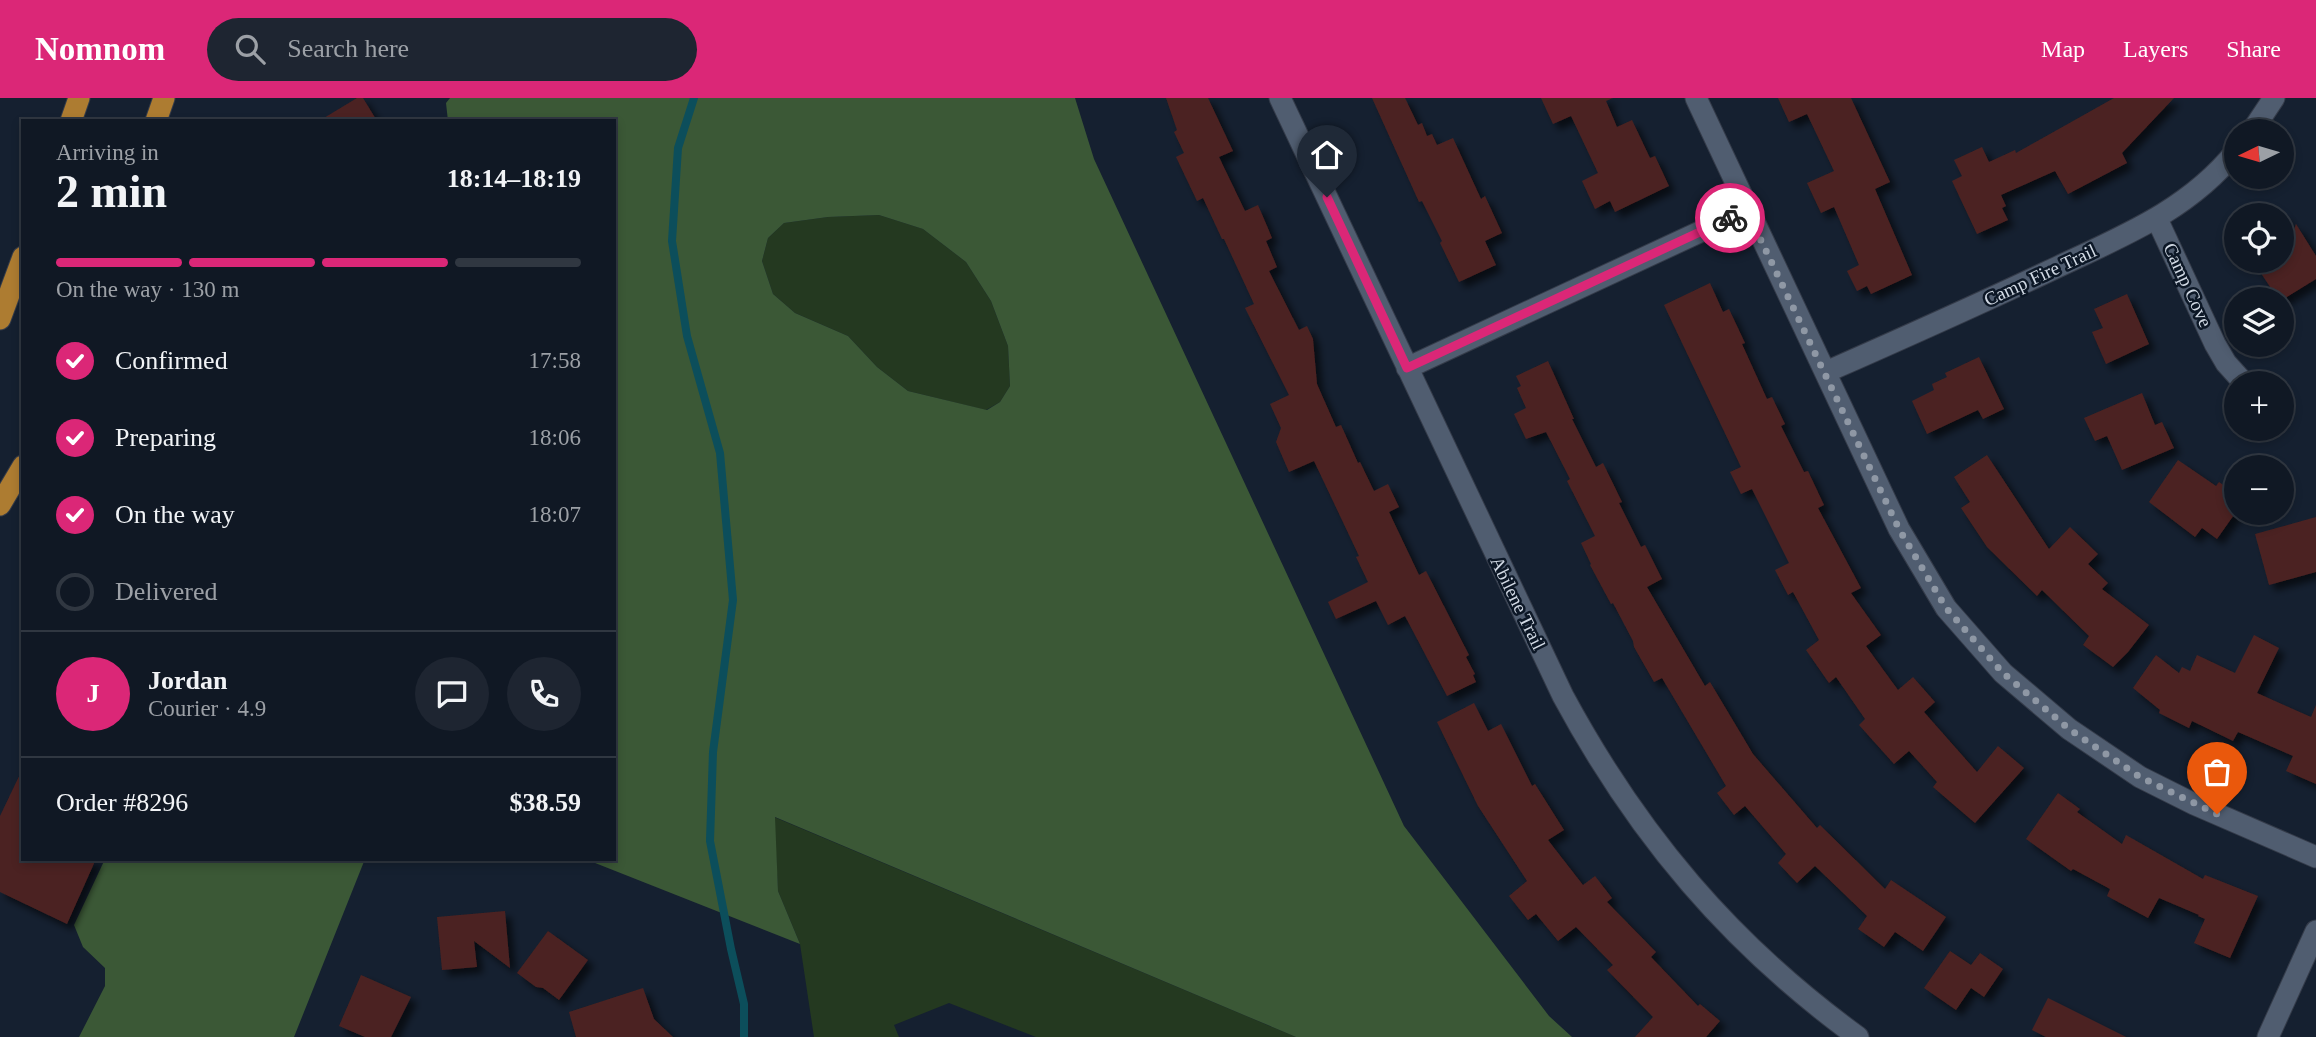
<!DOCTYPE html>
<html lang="en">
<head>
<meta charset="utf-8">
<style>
  :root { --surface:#101824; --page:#1e2531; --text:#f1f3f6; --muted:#9ca0a6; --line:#303741; --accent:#db2777 }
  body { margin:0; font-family:"Times New Roman",serif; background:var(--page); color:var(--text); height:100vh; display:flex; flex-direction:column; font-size:26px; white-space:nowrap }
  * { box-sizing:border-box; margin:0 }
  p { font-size:23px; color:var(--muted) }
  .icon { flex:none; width:38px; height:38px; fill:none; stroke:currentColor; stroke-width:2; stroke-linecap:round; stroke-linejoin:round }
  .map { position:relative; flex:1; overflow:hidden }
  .drawer { position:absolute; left:21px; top:21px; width:595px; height:742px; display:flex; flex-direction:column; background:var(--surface); border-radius:0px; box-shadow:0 4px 10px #0003,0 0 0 2px var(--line) }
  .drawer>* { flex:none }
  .needle { width:46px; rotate:265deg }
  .fabs { position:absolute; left:2224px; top:21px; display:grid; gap:14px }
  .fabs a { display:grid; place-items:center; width:70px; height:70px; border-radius:50%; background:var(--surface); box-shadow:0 4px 10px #0003,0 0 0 2px var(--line); font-size:35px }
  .pin { position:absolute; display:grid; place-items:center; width:60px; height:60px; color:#fff; margin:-72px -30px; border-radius:50% 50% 50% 0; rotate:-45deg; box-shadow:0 0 7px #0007 }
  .pin .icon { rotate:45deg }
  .courier { position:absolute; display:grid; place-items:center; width:70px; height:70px; margin:-35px; border:5px solid #db2777; border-radius:50%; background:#fff; color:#222; box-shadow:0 2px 9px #0007 }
  .overview em { font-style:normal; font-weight:700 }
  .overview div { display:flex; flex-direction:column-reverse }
  .overview { display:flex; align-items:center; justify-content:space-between; height:119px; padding:0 35px }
  h1 { font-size:46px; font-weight:700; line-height:52px }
  .bar { display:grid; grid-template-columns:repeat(4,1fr); gap:10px 7px; align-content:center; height:84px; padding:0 35px }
  .bar i { height:9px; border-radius:5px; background:var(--line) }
  .bar .on { background:var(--accent) }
  .bar p { grid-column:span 4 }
  .line { display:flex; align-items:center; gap:18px; padding:0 35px; border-top:2px solid var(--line) }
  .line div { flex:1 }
  .round { display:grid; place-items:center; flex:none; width:74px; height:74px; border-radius:37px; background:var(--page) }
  ol { padding:0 35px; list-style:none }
  li { display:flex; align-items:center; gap:21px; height:77px }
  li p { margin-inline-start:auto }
  li .icon { padding:7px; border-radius:50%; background:var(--accent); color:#fff; stroke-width:4 }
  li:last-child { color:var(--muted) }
  li i { width:38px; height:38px; border:4px solid var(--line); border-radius:50% }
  header { display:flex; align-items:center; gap:42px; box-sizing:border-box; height:98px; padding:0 35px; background:var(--accent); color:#fff }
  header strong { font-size:33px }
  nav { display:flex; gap:38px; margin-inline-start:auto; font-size:24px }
  .search { width:490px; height:63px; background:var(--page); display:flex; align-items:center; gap:18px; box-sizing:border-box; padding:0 24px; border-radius:38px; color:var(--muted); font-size:26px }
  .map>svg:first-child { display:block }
</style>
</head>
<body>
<header>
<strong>Nomnom</strong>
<div class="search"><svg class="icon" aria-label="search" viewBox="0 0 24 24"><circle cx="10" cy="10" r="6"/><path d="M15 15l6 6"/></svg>Search here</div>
<nav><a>Map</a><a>Layers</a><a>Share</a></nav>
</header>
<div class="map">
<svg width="2316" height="939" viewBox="0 0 2316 939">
  <defs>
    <filter id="shadow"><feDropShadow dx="6" dy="6" stdDeviation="3.5" flood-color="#0009"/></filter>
  </defs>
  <rect width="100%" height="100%" fill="#152030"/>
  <path fill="#243920" d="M 879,117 L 923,131 L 966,164 L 991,203 L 1008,248 L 1010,288 L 1000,304 L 986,312 L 908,293 L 877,269 L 848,238 L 795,215 L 773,196 L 762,163 L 768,140 L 784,125 L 828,119 Z
    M 774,719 L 1296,939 L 1036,939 L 949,905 L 894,927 L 899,939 L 814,939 L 800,846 L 778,793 Z"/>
  <path fill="#3b5836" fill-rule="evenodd" d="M 450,0 L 1075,0 L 1094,61 L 1404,728 L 1549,918 L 1572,939 L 1296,939 L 775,719 L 778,793 L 800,846 L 585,761 L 614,761 L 614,23 L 448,23 L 446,5 ZM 879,117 L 923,131 L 966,164 L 991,203 L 1008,248 L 1010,288 L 1000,304 L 987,312 L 908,293 L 877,269 L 848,238 L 795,215 L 773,196 L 762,163 L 768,140 L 784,125 L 828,119 Z
    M 105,761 L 365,761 L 294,939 L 79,939 L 105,888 L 105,870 L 83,849 L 74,827 Z"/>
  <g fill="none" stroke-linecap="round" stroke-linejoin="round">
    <path stroke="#0c4e5b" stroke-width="8" d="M 694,0 L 678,50 L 672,143 L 687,238 L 720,355 L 733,502 L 713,654 L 710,743 L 731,851 L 744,906 L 744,939"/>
  </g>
  <path fill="#4c2220" filter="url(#shadow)" d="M 357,0 L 363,0 L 377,23 L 319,23 Z
    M 1166,0 L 1208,0 L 1233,53 L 1219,59 L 1245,113 L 1258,107 L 1267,128 L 1272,140 L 1266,143 L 1277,169 L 1269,173 L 1299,232 L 1307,228 L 1313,241 L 1317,286 L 1336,329 L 1341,327 L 1358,365 L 1360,364 L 1374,393 L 1388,386 L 1399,409 L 1389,414 L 1419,477 L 1426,473 L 1469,557 L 1466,559 L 1475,576 L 1473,577 L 1476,584 L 1447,598 L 1405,518 L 1388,527 L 1376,503 L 1336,521 L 1328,504 L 1368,484 L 1356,459 L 1359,458 L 1314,363 L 1289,374 L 1276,344 L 1281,330 L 1270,306 L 1289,297 L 1245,210 L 1254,206 L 1224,141 L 1222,141 L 1203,100 L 1197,103 L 1176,59 L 1184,55 L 1174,34 L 1177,32 Z
    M 1372,0 L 1405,0 L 1418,27 L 1422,25 L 1427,38 L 1432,36 L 1437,47 L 1453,40 L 1481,101 L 1485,98 L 1502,135 L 1485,143 L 1496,167 L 1459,184 L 1440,145 L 1442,143 L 1422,103 L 1419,104 Z
    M 1541,0 L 1613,0 L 1606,3 L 1617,29 L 1632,22 L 1650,60 L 1655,58 L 1669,88 L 1615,114 L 1610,103 L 1595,111 L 1582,83 L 1598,75 L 1571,18 L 1553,26 Z
    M 1778,0 L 1851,0 L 1890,84 L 1875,91 L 1912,177 L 1871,196 L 1867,188 L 1857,193 L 1847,173 L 1859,167 L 1834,109 L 1821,115 L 1807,85 L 1834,73 L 1807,16 L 1789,24 Z
    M 2114,0 L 2174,0 L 2122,55 L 2127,65 L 2068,96 L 2055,73 L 2001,97 L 2006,108 L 2002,110 L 2008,122 L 1977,136 L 1952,83 L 1962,78 L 1954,62 L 1982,49 L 1989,64 L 2015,52 L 2016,55 Z
    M 2282,114 L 2294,132 L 2296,126 L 2316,158 L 2316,181 L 2282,202 L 2278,201 L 2253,163 L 2282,163 Z
    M 1710,185 L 1723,214 L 1729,211 L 1745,245 L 1742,246 L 1767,301 L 1772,299 L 1785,326 L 1781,328 L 1804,374 L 1808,373 L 1824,407 L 1818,410 L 1861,490 L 1851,495 L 1881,537 L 1866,548 L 1898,592 L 1913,579 L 1935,604 L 1924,614 L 1977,674 L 1998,648 L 2024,670 L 1975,725 L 1933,689 L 1937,684 L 1909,653 L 1894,666 L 1859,627 L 1865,621 L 1836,579 L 1829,585 L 1806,552 L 1819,542 L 1793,494 L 1788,497 L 1775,472 L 1789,465 L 1752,391 L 1741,396 L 1730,374 L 1741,369 L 1664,207 Z
    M 2127,196 L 2149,246 L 2106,266 L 2092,234 L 2103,230 L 2094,211 Z
    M 1979,259 L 2004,311 L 1983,321 L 1978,312 L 1927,336 L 1912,303 L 1934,292 L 1932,286 L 1947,279 L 1945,275 Z
    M 1548,263 L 1574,321 L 1572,321 L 1596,369 L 1603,365 L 1622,404 L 1619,405 L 1641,449 L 1645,447 L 1662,481 L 1647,489 L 1705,588 L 1710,584 L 1753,656 L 1817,730 L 1820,727 L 1885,791 L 1891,782 L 1946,819 L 1923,853 L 1895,834 L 1884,849 L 1858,831 L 1867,818 L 1815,768 L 1797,785 L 1778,765 L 1786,756 L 1745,708 L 1734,717 L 1717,695 L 1726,688 L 1662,580 L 1654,584 L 1634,549 L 1633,543 L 1613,505 L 1611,506 L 1590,467 L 1591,466 L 1581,445 L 1595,438 L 1567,383 L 1570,381 L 1546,334 L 1526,341 L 1514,316 L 1526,310 L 1517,290 L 1521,288 L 1516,278 Z
    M 2142,295 L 2155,327 L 2162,324 L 2174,350 L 2122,372 L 2107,338 L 2095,343 L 2084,320 Z
    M 1987,357 L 2049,451 L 2070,429 L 2098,456 L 2088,466 L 2108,485 L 2102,491 L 2149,527 L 2128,554 L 2113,569 L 2083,547 L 2089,538 L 2042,492 L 2037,498 L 1987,449 L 1961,410 L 1970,404 L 1954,379 Z
    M 2178,362 L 2216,388 L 2219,384 L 2236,396 L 2236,414 L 2217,441 L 2202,430 L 2195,439 L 2149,404 Z
    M 2316,419 L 2316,474 L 2269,487 L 2255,436 Z
    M 2254,537 L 2279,550 L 2257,595 L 2311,619 L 2316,607 L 2316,686 L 2286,673 L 2293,658 L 2238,634 L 2233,643 L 2192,623 L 2189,630 L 2159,615 L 2160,612 L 2133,590 L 2156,557 L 2179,575 L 2182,569 L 2190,573 L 2197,557 L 2235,575 Z
    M 1474,605 L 1488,633 L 1501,626 L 1532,688 L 1535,686 L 1564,732 L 1548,742 L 1583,787 L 1595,778 L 1612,800 L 1607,804 L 1656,854 L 1651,859 L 1698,908 L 1700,906 L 1720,923 L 1706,939 L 1635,939 L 1653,919 L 1607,872 L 1613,867 L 1576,829 L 1558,843 L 1536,816 L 1528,822 L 1509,798 L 1527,783 L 1478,708 L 1437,624 Z
    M 23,670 L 23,761 L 96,761 L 67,826 L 0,794 L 0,718 Z
    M 2058,695 L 2080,711 L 2077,714 L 2122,746 L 2126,737 L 2203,781 L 2205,777 L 2258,798 L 2230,860 L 2194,845 L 2205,821 L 2198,818 L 2199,817 L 2159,800 L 2148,820 L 2107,798 L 2110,791 L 2073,771 L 2071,773 L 2026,741 Z
    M 505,813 L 510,870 L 474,843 L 477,869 L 442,872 L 437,819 Z
    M 548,833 L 588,862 L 559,902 L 543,890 L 536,889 L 517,875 Z
    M 1950,853 L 1971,867 L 1980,855 L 2003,871 L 1984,899 L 1971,890 L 1956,912 L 1924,890 Z
    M 361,877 L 411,899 L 391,939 L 365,939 L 339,928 Z
    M 643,890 L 654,921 L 673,939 L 576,939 L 569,914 Z
    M 2048,900 L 2126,939 L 2046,939 L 2032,932 Z"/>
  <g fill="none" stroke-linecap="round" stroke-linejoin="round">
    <g stroke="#343b49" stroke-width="23">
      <path id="minor" d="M 1280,0 L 1563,598 C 1638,737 1730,846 1858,939
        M 1696,0 L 1899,431 L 1946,510 L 2003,575 L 2069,631 L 2140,679 L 2194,706 L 2316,759
        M 2252,33 L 2274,0
        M 2157,121 L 2215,246 L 2226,265 L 2244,285
        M 1407,270 L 1747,112
        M 1826,274 C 1901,241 1975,208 2049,173 C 2118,140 2187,114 2236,53
        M 2268,939 L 2316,833"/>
    </g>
    <g stroke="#343b49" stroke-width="23">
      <path id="major" d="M 71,23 L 79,0
        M 156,23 L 164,0
        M 0,221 L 23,159
        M 0,407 L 23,368"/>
    </g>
    <use href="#minor" stroke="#505d70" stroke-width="21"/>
    <use href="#major" stroke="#ad7c31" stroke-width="21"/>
  </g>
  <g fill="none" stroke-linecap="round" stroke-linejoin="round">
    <path stroke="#8f98a5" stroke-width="7" stroke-dasharray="0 12.6" d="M 1730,120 L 1747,113 L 1899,431 L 1946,510 L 2003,575 L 2069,631 L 2140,679 L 2217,716"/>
    <path stroke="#db2777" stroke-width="9" d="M 1327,99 L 1407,270 L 1730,120"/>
  </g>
  <g text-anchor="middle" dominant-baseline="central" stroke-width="5" stroke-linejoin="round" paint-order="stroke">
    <g font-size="19" fill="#d1d9e4" stroke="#0c1726">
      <text transform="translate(2040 177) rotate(-25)">Camp Fire Trail</text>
      <text transform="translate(2188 187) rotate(65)">Camp Cove</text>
      <text transform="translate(1518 505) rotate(64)">Abilene Trail</text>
    </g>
  </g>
</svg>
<div class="fabs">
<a><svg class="needle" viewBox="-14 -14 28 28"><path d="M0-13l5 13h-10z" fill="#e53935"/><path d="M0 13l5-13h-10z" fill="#9ca0a6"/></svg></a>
<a><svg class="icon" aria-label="locate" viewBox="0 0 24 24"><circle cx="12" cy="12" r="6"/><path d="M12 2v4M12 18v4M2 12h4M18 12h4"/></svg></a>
<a><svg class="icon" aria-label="layers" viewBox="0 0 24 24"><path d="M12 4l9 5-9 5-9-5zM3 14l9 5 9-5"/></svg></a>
<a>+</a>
<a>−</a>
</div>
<div class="pin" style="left:2217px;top:716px;background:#ea580c"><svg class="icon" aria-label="bag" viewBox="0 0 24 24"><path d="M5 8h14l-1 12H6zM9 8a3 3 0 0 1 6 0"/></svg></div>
<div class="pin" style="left:1327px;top:99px;background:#1f2937"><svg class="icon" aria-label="home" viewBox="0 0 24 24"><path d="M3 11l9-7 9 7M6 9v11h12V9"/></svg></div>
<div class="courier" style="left:1730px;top:120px"><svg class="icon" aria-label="bike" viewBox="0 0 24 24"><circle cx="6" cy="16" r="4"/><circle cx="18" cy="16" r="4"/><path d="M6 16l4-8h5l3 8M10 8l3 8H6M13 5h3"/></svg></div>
<section class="drawer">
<div class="overview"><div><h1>2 min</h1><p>Arriving in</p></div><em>18:14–18:19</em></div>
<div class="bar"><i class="on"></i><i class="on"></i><i class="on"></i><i></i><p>On the way · 130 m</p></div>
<ol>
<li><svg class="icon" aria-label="check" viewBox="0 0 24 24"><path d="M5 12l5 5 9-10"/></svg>Confirmed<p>17:58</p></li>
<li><svg class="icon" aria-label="check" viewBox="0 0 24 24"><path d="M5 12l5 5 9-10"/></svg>Preparing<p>18:06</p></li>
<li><svg class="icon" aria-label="check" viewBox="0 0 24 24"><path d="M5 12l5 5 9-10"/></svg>On the way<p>18:07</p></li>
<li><i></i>Delivered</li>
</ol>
<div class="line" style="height:126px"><b class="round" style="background:var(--accent);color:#fff">J</b><div><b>Jordan</b><p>Courier · 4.9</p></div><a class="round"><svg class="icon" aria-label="chat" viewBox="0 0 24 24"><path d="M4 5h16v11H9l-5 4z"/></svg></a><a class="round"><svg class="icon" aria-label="phone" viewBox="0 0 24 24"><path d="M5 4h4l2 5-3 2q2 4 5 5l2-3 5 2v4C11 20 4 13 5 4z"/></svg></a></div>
<div class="line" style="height:91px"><div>Order #8296</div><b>$38.59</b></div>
</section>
</div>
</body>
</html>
